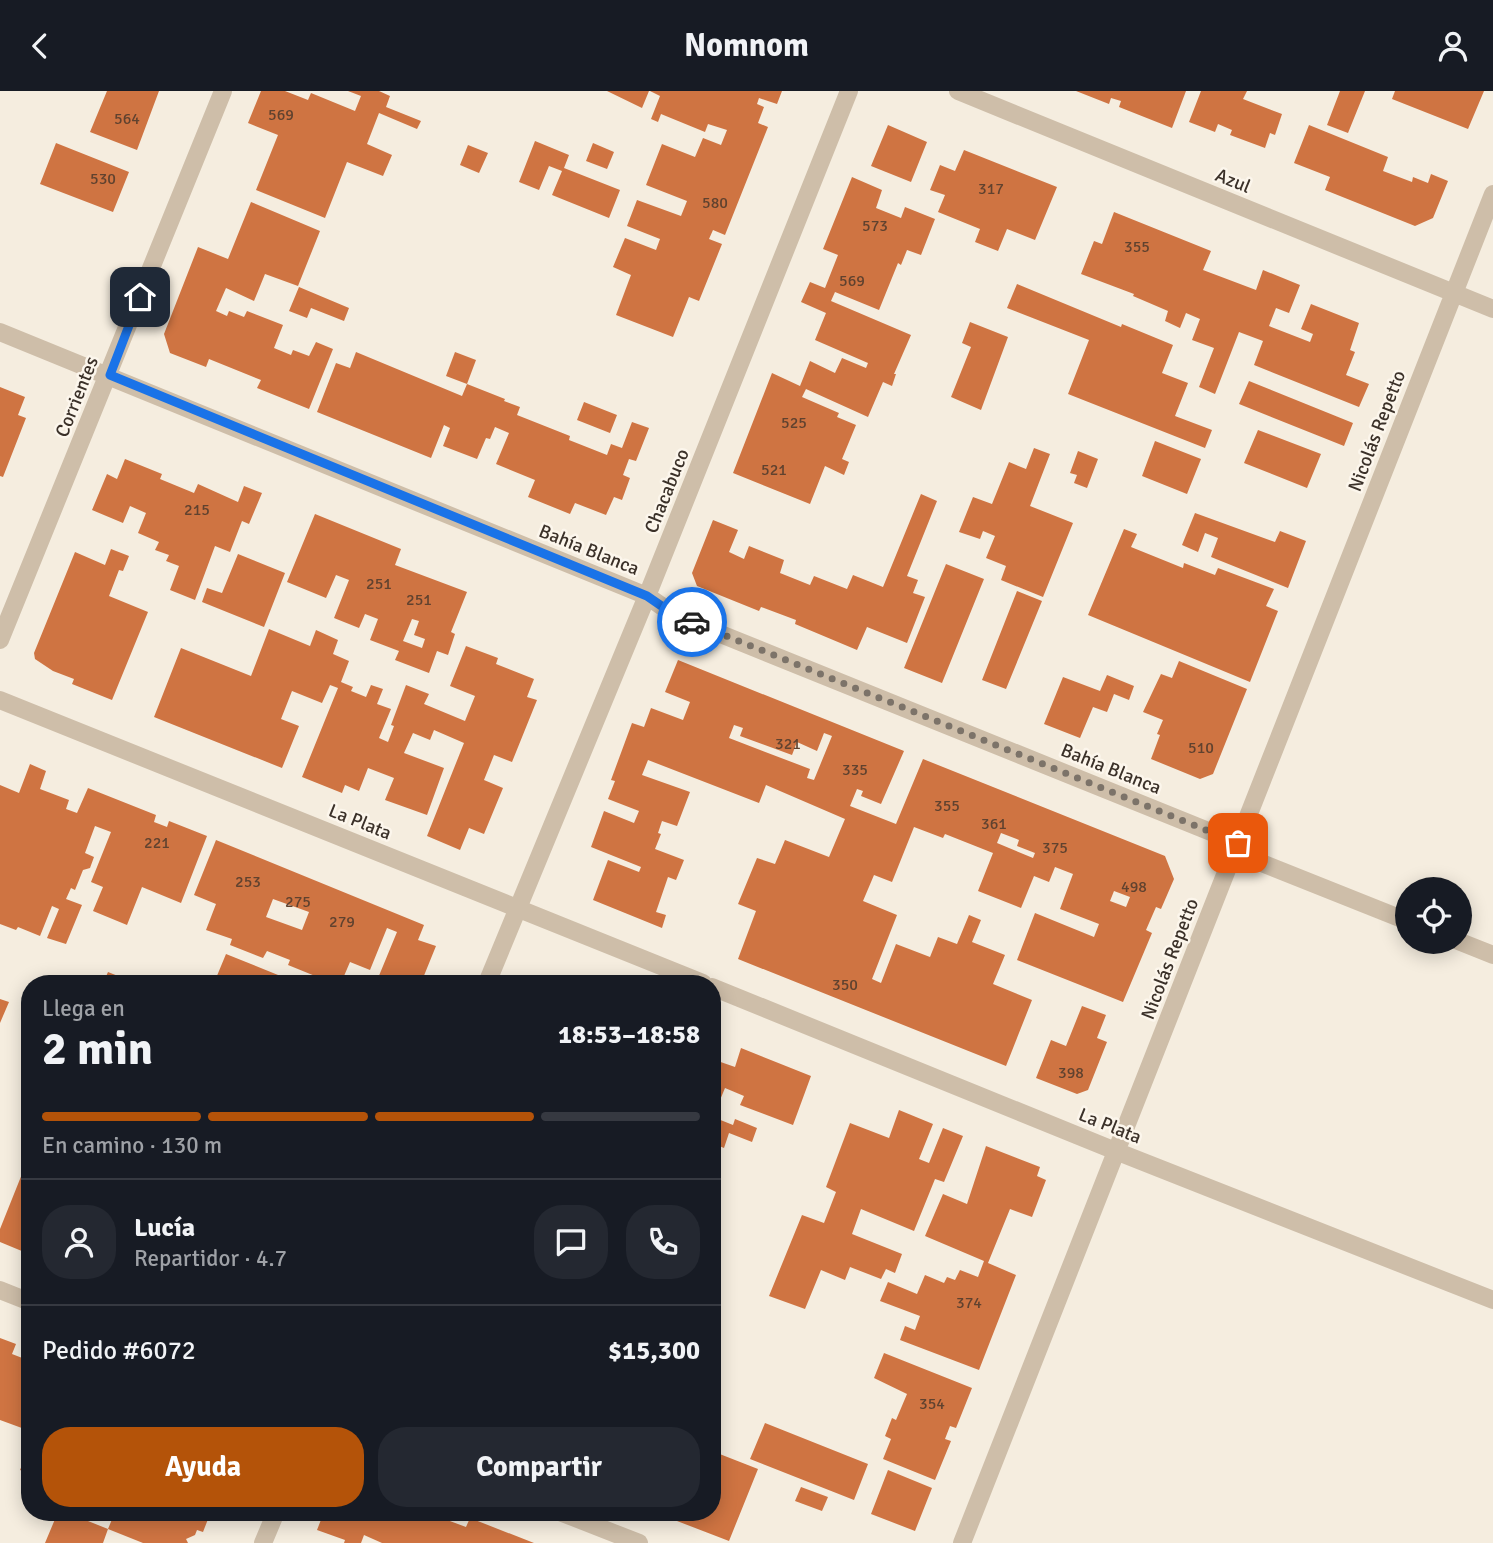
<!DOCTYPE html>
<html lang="es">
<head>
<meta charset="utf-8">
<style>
  :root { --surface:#171b24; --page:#242831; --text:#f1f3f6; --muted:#9ea1a6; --line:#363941; --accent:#b45309 }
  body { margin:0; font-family:Signika,sans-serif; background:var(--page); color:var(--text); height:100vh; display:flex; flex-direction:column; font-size:26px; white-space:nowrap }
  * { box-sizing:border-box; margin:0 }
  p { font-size:23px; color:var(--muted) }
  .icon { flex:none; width:38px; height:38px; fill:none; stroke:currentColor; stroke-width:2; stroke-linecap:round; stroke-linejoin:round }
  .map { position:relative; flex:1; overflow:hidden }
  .side { position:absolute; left:21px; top:884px; width:700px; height:546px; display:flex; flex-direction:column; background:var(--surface); border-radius:28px; box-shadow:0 4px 18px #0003 }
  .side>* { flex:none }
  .fabs { position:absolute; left:1395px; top:786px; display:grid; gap:14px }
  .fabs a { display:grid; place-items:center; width:77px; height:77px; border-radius:50%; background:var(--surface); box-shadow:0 4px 18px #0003; font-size:35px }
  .pin { position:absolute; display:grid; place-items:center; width:60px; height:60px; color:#fff; margin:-30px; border-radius:14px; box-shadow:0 4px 10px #0006 }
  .courier { position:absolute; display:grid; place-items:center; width:70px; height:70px; margin:-35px; border:5px solid #1a73e8; border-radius:50%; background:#fff; color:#222; box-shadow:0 2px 9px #0007 }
  .overview em { font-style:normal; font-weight:700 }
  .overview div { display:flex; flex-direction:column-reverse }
  .overview { display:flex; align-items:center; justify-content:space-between; height:119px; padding:0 21px }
  h1 { font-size:46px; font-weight:700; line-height:52px }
  .bar { display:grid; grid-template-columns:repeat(4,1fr); gap:10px 7px; align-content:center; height:84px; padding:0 21px }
  .bar i { height:9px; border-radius:5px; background:var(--line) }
  .bar .active { background:var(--accent) }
  .bar p { grid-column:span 4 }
  .line { display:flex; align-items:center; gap:18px; padding:0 21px; border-top:2px solid var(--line) }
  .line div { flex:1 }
  .round { display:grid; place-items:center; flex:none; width:74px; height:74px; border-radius:28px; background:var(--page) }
  .cta { display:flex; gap:14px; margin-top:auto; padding:14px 21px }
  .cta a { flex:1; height:80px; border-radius:28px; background:var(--accent); color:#fff; font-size:28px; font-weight:700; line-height:80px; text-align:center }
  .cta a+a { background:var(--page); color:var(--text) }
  header { display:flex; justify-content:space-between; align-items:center; height:91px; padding:0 21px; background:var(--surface); font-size:32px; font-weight:700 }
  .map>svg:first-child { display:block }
</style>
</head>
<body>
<header><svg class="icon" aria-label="back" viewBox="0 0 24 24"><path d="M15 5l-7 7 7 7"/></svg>Nomnom<svg class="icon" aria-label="person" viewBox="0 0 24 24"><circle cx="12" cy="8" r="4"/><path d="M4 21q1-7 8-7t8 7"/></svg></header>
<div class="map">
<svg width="1493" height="1452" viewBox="0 0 1493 1452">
  <rect width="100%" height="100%" fill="#f5eddf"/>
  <path fill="#cf7442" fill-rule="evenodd" d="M 107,0 L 159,0 L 137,59 L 90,41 Z
    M 261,0 L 285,0 L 308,9 L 311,2 L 355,20 L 361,5 L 348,0 L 379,0 L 390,5 L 386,16 L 421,30 L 417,38 L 379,22 L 367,53 L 392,64 L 383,85 L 347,71 L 325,127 L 256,99 L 278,44 L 248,32 Z
    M 607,0 L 649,0 L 642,17 Z
    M 650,0 L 782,0 L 777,13 L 759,7 L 757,13 L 764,16 L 758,32 L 768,36 L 725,144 L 713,139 L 709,148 L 722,153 L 699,210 L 689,206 L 673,246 L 616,224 L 631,184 L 613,176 L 625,147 L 656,159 L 660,148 L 627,135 L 637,109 L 681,125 L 687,110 L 646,94 L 662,53 L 695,66 L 703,47 L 721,54 L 727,39 L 708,33 L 705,41 L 661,23 L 658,31 L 651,28 L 660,5 Z
    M 1076,0 L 1186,0 L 1172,37 L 1119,16 L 1121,10 L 1111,7 L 1109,13 Z
    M 1201,0 L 1247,0 L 1243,8 L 1282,23 L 1275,44 L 1270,42 L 1265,57 L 1230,44 L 1232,39 L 1218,33 L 1215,41 L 1189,31 Z
    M 1340,0 L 1365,0 L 1348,42 L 1327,34 Z
    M 1395,0 L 1484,0 L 1468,38 L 1392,8 Z
    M 888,34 L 927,51 L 911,91 L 871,75 Z
    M 1309,34 L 1388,66 L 1383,80 L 1412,91 L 1413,86 L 1428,92 L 1431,83 L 1448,90 L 1433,127 L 1415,135 L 1325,99 L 1330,86 L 1294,72 Z
    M 535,50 L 569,64 L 564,77 L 620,99 L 609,127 L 552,104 L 562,80 L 549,75 L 539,99 L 519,91 Z
    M 56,52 L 129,81 L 113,121 L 40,93 Z
    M 593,52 L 614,61 L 607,78 L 586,70 Z
    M 468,54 L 488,62 L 479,82 L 460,74 Z
    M 964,59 L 1057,96 L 1035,149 L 1007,138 L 998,160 L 975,151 L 980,138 L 938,121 L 945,104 L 930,99 L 940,74 L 955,80 Z
    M 852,86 L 882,99 L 876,117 L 901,127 L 905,116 L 935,128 L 921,164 L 907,159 L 901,174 L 898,172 L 879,219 L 835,201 L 831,210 L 911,244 L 894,283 L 896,283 L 892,295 L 883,291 L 868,326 L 806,298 L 802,306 L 839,322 L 837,326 L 856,334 L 842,368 L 849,371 L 844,384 L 825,375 L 810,413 L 733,382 L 772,282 L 800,295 L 810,270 L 835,282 L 842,267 L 866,277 L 868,272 L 815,249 L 826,222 L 801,211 L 810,191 L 825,197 L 838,164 L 823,158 Z
    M 251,111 L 320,140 L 298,195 L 265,183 L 254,210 L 226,197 L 216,220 L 227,225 L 229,220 L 244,226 L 247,220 L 283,234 L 274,257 L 291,264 L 293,259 L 309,265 L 316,251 L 333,258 L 309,318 L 257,297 L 261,289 L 209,268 L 206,276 L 170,262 L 164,243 L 198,156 L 228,168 Z
    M 1114,121 L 1211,160 L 1203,179 L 1256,199 L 1263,179 L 1300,194 L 1289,222 L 1276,217 L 1269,235 L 1310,251 L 1313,243 L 1301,238 L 1311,213 L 1359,232 L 1350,259 L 1355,261 L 1346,284 L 1369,293 L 1359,316 L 1254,274 L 1263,250 L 1239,241 L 1215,303 L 1199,296 L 1214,257 L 1192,249 L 1200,228 L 1186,222 L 1180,237 L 1165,230 L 1168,220 L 1133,205 L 1134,203 L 1081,183 L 1094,150 L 1102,153 Z
    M 1017,193 L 1121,236 L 1122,233 L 1173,254 L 1162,282 L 1188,292 L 1175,325 L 1212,339 L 1205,357 L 1068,303 L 1089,249 L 1007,217 Z
    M 299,196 L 349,217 L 344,230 L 311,217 L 307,227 L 289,220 Z
    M 970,231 L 1008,246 L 981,319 L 951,306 L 971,256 L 962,252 Z
    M 356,261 L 462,305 L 467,293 L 446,285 L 455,261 L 476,269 L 467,293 L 505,308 L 504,310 L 520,316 L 517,324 L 570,345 L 569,349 L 607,364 L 611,353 L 622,357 L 632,331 L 649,337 L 636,370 L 629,368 L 623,384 L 630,387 L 622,409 L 614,406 L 606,424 L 575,412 L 570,423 L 528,406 L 535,389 L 496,373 L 509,342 L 495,336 L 490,348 L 486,347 L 477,368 L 443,355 L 450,337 L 444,334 L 431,367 L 317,321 L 336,272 L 350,277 Z
    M 1249,290 L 1353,332 L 1344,355 L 1239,313 Z
    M 0,296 L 25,306 L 18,324 L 26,327 L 3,386 L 0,385 Z
    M 584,311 L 617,324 L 610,342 L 577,329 Z
    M 1258,339 L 1321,363 L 1307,397 L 1244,372 Z
    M 1155,350 L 1201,368 L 1187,403 L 1142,385 Z
    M 1034,357 L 1050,363 L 1030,415 L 1073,432 L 1043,506 L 1001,489 L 1006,475 L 986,467 L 995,445 L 983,440 L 980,448 L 959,441 L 973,406 L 992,413 L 1009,371 L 1026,378 Z
    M 1078,360 L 1098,368 L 1087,397 L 1074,392 L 1077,384 L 1070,382 Z
    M 125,368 L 162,383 L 160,388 L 194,402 L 198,393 L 238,411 L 244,395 L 262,402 L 249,433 L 242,430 L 230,461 L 215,455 L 195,509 L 170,499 L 179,475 L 166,470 L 169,464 L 155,459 L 159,451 L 138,442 L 146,422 L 130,415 L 123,432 L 92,419 L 107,383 L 117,388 Z
    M 921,403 L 937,410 L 907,485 L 918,489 L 913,502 L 925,506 L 907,552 L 867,536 L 857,559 L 795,533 L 796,529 L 761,516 L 759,520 L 697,495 L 692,482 L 713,429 L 738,439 L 729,461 L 744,468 L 749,455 L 784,469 L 780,482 L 810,494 L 814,485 L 847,498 L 853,484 L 883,496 Z
    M 1195,422 L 1275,451 L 1280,440 L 1306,450 L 1288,497 L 1211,466 L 1218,447 L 1205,442 L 1198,461 L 1182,454 Z
    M 315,423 L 401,458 L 395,474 L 467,501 L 451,541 L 455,543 L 448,564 L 437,560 L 429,582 L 395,569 L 399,560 L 370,549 L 378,528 L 365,523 L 359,537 L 334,527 L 349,489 L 336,484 L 326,507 L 287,491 ZM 412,528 L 419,530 L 414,544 L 425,548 L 422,557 L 403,550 Z
    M 1124,438 L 1137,443 L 1131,456 L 1183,477 L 1184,472 L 1215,484 L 1218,477 L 1274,498 L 1266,515 L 1278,520 L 1250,591 L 1088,524 Z
    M 111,458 L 129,465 L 123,480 L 119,479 L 109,505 L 148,521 L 112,609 L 72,593 L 74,588 L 53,580 L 35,568 L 34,562 L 75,461 L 105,474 Z
    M 238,463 L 285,482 L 264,536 L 202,511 L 207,497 L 222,502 Z
    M 946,473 L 984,488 L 942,592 L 904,577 Z
    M 1017,500 L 1042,510 L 1006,598 L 982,589 Z
    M 269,538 L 310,555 L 316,539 L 338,549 L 333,563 L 349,570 L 341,591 L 353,596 L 351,600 L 366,606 L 371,594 L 383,598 L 377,613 L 391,618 L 379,647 L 388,651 L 394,635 L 391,634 L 406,594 L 429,603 L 424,613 L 465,630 L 475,605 L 450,595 L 466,555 L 498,567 L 496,573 L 534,588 L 527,606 L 537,609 L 512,671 L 494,664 L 484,689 L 503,697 L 484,743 L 469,737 L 460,759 L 427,745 L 464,652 L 434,639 L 430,649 L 413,642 L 404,662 L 444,677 L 427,724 L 385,709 L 394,687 L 368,677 L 359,700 L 345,694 L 342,702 L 302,686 L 338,597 L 330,594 L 322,612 L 292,600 L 281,628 L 299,635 L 282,677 L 154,626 L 181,557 L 251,585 Z
    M 678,569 L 904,660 L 881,713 L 861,705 L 863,700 L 857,698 L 850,715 L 896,733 L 923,668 L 1165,765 L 1174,788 L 1161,818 L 1156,816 L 1146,839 L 1152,842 L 1123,911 L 1017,869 L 1035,822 L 1094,846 L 1099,833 L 1060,818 L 1073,783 L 1055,776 L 1049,791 L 1034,785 L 1021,817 L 978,800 L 993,762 L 945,743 L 943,747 L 914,736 L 892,791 L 874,784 L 863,810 L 897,824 L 872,888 L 881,892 L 896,853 L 930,866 L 938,846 L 957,853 L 969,824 L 981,829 L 972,851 L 1005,864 L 993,893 L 1032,909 L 1006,975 L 738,868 L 756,820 L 738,813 L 757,767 L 775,773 L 785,749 L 829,766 L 845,728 L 766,694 L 759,712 L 648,669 L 642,684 L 690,701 L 677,735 L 662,730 L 658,742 L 661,743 L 655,758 L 684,769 L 676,789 L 668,786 L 656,821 L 666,824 L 662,837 L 593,809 L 608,769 L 639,781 L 641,776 L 591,756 L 604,720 L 634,732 L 639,720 L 608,708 L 615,690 L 611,689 L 632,632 L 644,636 L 651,617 L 683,629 L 690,611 L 665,601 ZM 734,634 L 743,637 L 740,645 L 792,664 L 797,651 L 817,660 L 824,642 L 832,645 L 814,689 L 807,687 L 810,678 L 729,647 ZM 1001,742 L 1019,749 L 1017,755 L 1035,762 L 1033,767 L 997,752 ZM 1114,800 L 1130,806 L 1126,816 L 1110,810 Z
    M 1179,570 L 1247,598 L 1213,683 L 1200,688 L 1151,668 L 1160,644 L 1157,643 L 1163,629 L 1143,621 L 1161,583 L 1172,587 Z
    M 1107,584 L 1134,595 L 1129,609 L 1114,603 L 1107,621 L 1093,616 L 1080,647 L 1044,633 L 1063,586 L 1100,600 Z
    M 30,673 L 46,680 L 40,698 L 69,709 L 66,718 L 77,722 L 88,697 L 156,724 L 154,731 L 167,736 L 169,730 L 207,745 L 181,812 L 142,796 L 127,834 L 93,820 L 103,796 L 91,791 L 111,741 L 95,735 L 85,762 L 94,766 L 90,777 L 83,779 L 75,799 L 71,797 L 66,808 L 82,814 L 66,853 L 47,847 L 59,818 L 52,815 L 40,845 L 18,836 L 16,839 L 0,833 L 0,694 L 19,702 Z
    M 216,749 L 424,834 L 418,849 L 436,855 L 421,892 L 376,892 L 397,841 L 387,837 L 370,879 L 350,871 L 341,892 L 318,892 L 320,887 L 288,874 L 290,869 L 267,860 L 263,867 L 230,854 L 232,848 L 206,839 L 216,813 L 194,804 ZM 273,808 L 309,821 L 302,839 L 266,826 Z
    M 226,863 L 283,886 L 284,884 L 299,890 L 297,892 L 214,892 Z
    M 108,881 L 128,889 L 126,892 L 103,892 Z
    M 0,908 L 9,911 L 0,932 Z
    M 1082,915 L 1106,924 L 1097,947 L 1107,951 L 1088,999 L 1077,1003 L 1036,987 L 1051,949 L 1066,955 Z
    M 741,957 L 811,985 L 793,1034 L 740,1014 L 744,1005 L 725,997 L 713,1026 L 733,1034 L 735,1028 L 757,1037 L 752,1051 L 729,1042 L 724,1057 L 712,1052 L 712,968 L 735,976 Z
    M 899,1019 L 933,1033 L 919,1068 L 929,1072 L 943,1037 L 963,1045 L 944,1091 L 935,1088 L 914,1140 L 861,1118 L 852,1143 L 902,1163 L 895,1182 L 886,1178 L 881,1188 L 850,1176 L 845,1189 L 821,1179 L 805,1218 L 769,1205 L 802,1124 L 824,1132 L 836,1101 L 826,1096 L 850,1032 L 889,1047 Z
    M 986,1055 L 1040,1076 L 1037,1085 L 1046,1089 L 1032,1126 L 1010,1118 L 988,1172 L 1016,1184 L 979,1279 L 900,1249 L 905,1235 L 915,1239 L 920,1225 L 880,1210 L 888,1191 L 917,1203 L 925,1184 L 944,1192 L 947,1186 L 955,1189 L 960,1179 L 978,1186 L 984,1170 L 925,1145 L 943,1103 L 967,1113 Z
    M 30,1063 L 30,1174 L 25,1173 L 29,1163 L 0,1151 L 0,1138 Z
    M 0,1247 L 16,1253 L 12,1263 L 30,1270 L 30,1340 L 0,1329 Z
    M 884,1262 L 972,1297 L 956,1337 L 950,1335 L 945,1348 L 951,1350 L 935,1389 L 883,1368 L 891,1348 L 885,1345 L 892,1327 L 896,1329 L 907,1303 L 874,1287 Z
    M 765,1332 L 868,1373 L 854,1409 L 750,1368 Z
    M 30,1355 L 30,1383 L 20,1379 Z
    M 712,1360 L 758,1378 L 729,1450 L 677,1430 L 681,1421 L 712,1421 Z
    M 888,1379 L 932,1397 L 915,1440 L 871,1423 Z
    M 801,1396 L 828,1406 L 822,1420 L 795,1410 Z
    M 58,1421 L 91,1421 L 88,1430 L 108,1438 L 103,1452 L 45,1452 Z
    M 115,1421 L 206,1421 L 210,1423 L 203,1441 L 197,1439 L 195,1444 L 186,1448 L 188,1452 L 143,1452 L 108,1438 Z
    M 324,1421 L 431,1421 L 431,1423 L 466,1436 L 470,1427 L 534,1452 L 382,1452 L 364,1444 L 361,1452 L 344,1452 L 345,1449 L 317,1439 Z"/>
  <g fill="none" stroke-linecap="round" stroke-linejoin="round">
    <path stroke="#cebea9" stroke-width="18" d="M 958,0 L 1493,218
      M 0,241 L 647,505 L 676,525 L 1238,752
      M 0,549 L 223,0
      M 0,609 L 703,892
      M 1234,761 L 1407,830
      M 1458,850 L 1493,864
      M 487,892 L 647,505 L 849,0
      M 712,896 L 1118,1061 L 1493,1209
      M 0,1199 L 30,1211
      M 560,1421 L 639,1452
      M 263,1452 L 276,1421
      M 962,1452 L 1493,103"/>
  </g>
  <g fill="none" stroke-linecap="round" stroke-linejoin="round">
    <path stroke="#7c7369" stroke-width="7" stroke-dasharray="0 12.6" d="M 692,531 L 1238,752"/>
    <path stroke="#1a73e8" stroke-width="9" d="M 140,206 L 110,284 L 647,505 L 676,525 L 692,531"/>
  </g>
  <g text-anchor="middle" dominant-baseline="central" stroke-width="5" stroke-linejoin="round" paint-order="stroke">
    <g font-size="16" fill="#60422f">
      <text x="281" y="24">569</text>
      <text x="127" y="28">564</text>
      <text x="103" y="88">530</text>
      <text x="991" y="98">317</text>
      <text x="715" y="112">580</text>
      <text x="875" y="135">573</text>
      <text x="1137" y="156">355</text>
      <text x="852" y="190">569</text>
      <text x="794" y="332">525</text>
      <text x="774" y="379">521</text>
      <text x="197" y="419">215</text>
      <text x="379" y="493">251</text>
      <text x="419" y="509">251</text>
      <text x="788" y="653">321</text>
      <text x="1201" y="657">510</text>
      <text x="855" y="679">335</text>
      <text x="947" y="715">355</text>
      <text x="994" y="733">361</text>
      <text x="157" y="752">221</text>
      <text x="1055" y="757">375</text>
      <text x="248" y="791">253</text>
      <text x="1134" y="796">498</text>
      <text x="298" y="811">275</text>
      <text x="342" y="831">279</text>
      <text x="845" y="894">350</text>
      <text x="1071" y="982">398</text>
      <text x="969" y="1212">374</text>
      <text x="932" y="1313">354</text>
    </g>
    <g font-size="19" fill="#3b3129" stroke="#fcf6ec">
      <text transform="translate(1233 90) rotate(22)">Azul</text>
      <text transform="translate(77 306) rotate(-68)">Corrientes</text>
      <text transform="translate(1377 340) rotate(-69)">Nicolás Repetto</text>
      <text transform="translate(667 400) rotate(-68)">Chacabuco</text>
      <text transform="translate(589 459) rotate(22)">Bahía Blanca</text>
      <text transform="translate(1111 678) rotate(22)">Bahía Blanca</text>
      <text transform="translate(360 731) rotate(22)">La Plata</text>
      <text transform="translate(1170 868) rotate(-69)">Nicolás Repetto</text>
      <text transform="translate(1110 1035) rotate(22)">La Plata</text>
    </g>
  </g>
</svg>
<div class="fabs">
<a><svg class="icon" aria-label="locate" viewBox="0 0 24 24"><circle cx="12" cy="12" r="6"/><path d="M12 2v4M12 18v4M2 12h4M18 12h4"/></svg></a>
</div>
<div class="pin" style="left:1238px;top:752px;background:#ea580c"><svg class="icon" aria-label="bag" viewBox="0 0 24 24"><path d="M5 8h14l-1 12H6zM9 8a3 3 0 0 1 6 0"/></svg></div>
<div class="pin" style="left:140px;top:206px;background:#1f2937"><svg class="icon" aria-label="home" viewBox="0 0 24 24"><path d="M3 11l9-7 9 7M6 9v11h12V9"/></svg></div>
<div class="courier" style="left:692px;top:531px"><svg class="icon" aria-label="car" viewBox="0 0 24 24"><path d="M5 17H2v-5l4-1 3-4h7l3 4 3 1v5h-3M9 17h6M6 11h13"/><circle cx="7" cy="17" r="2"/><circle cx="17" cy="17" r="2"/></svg></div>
<section class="side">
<div class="overview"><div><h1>2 min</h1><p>Llega en</p></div><em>18:53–18:58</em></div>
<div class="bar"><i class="active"></i><i class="active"></i><i class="active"></i><i></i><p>En camino · 130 m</p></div>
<div class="line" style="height:126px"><a class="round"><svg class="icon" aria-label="person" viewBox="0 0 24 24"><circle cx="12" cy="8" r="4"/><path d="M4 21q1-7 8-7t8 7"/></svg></a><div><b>Lucía</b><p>Repartidor · 4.7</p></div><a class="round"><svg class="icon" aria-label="chat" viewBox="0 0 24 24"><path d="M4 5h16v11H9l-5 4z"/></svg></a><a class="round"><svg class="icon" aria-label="phone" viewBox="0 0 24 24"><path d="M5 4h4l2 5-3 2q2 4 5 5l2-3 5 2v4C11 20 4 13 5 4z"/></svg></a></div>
<div class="line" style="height:91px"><div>Pedido #6072</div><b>$15,300</b></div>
<div class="cta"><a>Ayuda</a><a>Compartir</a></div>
</section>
</div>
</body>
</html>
